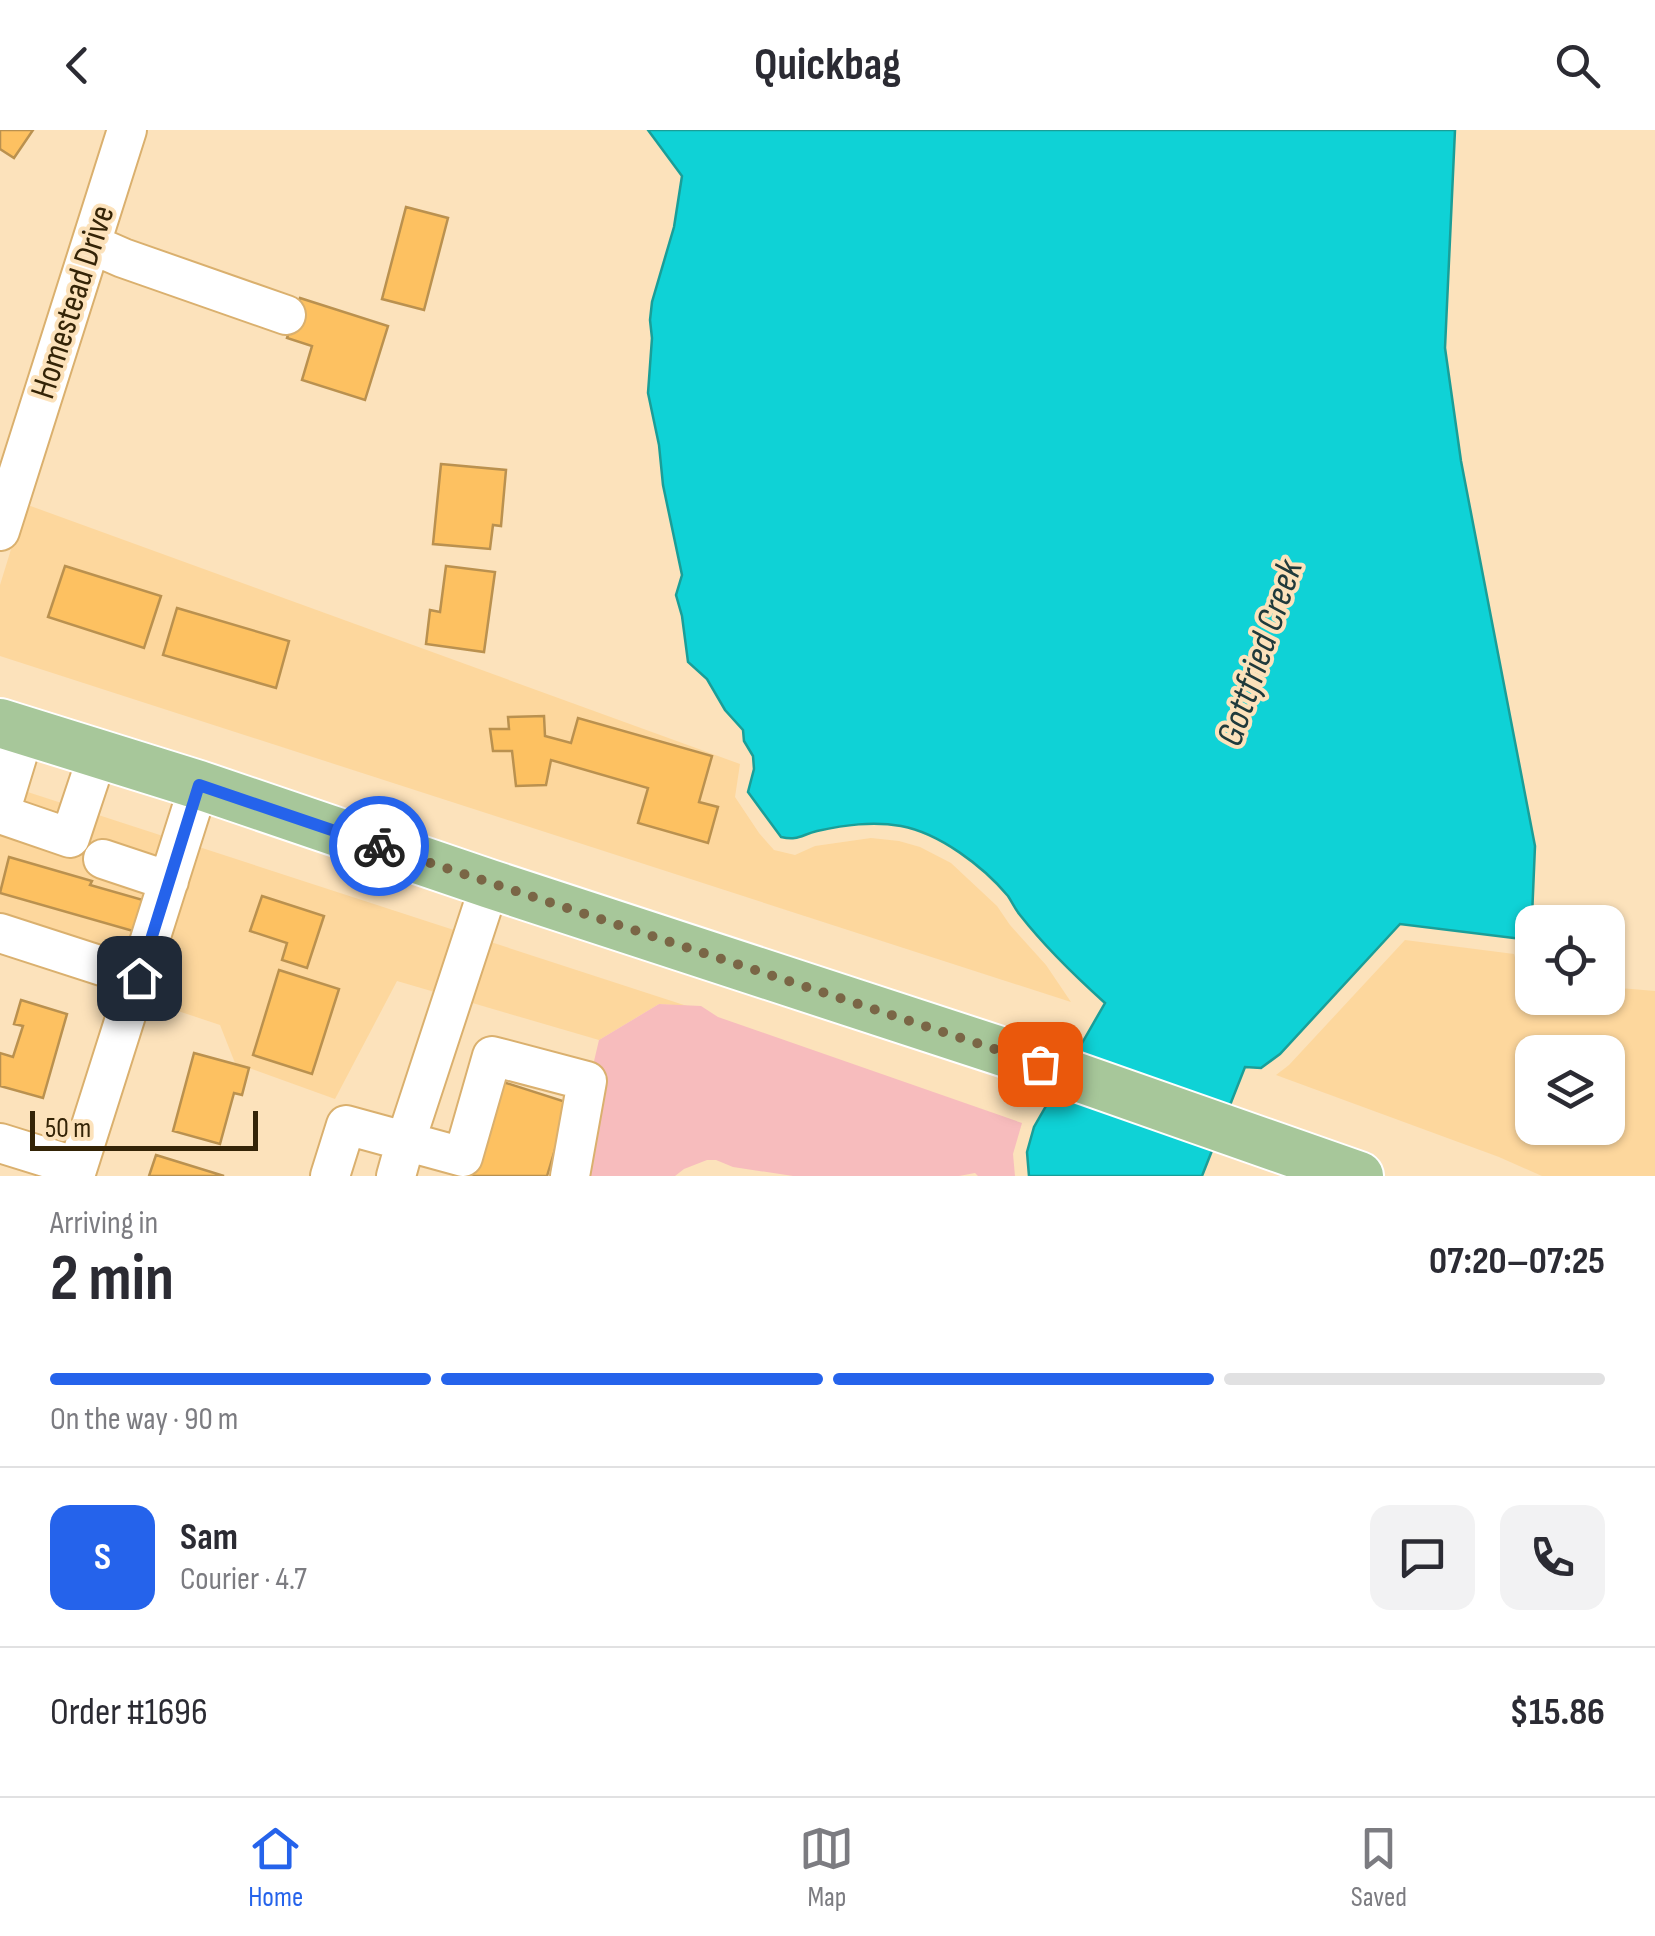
<!DOCTYPE html>
<html lang="en">
<head>
<meta charset="utf-8">
<style>
  :root { --surface:#fff; --page:#f2f2f3; --text:#2b2b33; --muted:#7c7c81; --line:#e1e1e2; --accent:#2563eb }
  body { margin:0; font-family:"Sofia Sans Condensed",sans-serif; background:var(--page); color:var(--text); height:100vh; display:flex; flex-direction:column; font-size:38px; white-space:nowrap }
  * { box-sizing:border-box; margin:0 }
  p { font-size:32px; color:var(--muted) }
  .icon { flex:none; width:55px; height:55px; fill:none; stroke:currentColor; stroke-width:2; stroke-linecap:round; stroke-linejoin:round }
  .map { position:relative; height:1046px; overflow:hidden }
  .side { display:flex; flex-direction:column; background:var(--surface); flex:1 }
  .side>* { flex:none }
  .tools { position:absolute; left:1515px; top:775px; display:grid; gap:20px }
  .tools a { display:grid; place-items:center; width:110px; height:110px; border-radius:20px; background:var(--surface); box-shadow:0 2px 8px #0004; font-size:50px }
  .scale { position:absolute; left:30px; bottom:25px; width:228px; box-sizing:border-box; padding-left:10px; border:5px solid #342407; border-top:0; font-size:28px; line-height:35px; white-space:nowrap; color:#342407; -webkit-text-stroke:8px #fce2bb; paint-order:stroke }
  .pin { position:absolute; display:grid; place-items:center; width:85px; height:85px; color:#fff; margin:-42px; border-radius:20px; box-shadow:0 5px 15px #0006 }
  .courier { position:absolute; display:grid; place-items:center; width:100px; height:100px; margin:-50px; border:8px solid #2563eb; border-radius:50%; background:#fff; color:#222; box-shadow:0 2px 12px #0007 }
  .overview em { font-style:normal; font-weight:700 }
  .overview div { display:flex; flex-direction:column-reverse }
  .overview { display:flex; align-items:center; justify-content:space-between; height:170px; padding:0 50px }
  h1 { font-size:65px; font-weight:700; line-height:75px }
  .bar { display:grid; grid-template-columns:repeat(4,1fr); gap:15px 10px; align-content:center; height:120px; padding:0 50px }
  .bar i { height:12px; border-radius:8px; background:var(--line) }
  .bar .current { background:var(--accent) }
  .bar p { grid-column:span 4 }
  .line { display:flex; align-items:center; gap:25px; padding:0 50px; border-top:2px solid var(--line) }
  .line div { flex:1 }
  .round { display:grid; place-items:center; flex:none; width:105px; height:105px; border-radius:20px; background:var(--page) }
  header { display:flex; justify-content:space-between; align-items:center; height:130px; padding:0 50px; background:var(--surface); font-size:45px; font-weight:700 }
  .tabs { display:flex; justify-content:space-around; align-items:center; height:140px; border-top:2px solid var(--line); background:var(--surface); font-size:28px; color:var(--muted) }
  .tabs a { display:grid; justify-items:center; gap:5px }
  .tabs .current { color:var(--accent) }
  .map>svg:first-child { display:block }
</style>
</head>
<body>
<header><svg class="icon" aria-label="back" viewBox="0 0 24 24"><path d="M15 5l-7 7 7 7"/></svg>Quickbag<svg class="icon" aria-label="search" viewBox="0 0 24 24"><circle cx="10" cy="10" r="6"/><path d="M15 15l6 6"/></svg></header>
<div class="map">
<svg width="1655" height="1046" viewBox="0 0 1655 1046">
  <rect width="100%" height="100%" fill="#fce2bb"/>
  <path fill="#fdd79d" fill-rule="evenodd" d="M 25,374 L 740,634 L 735,667 L 759,703 L 774,720 L 795,725 L 815,716 L 871,708 L 899,711 L 920,717 L 951,733 L 997,776 L 1010,795 L 1046,835 L 1071,872 L 0,526 L 0,455 Z
    M 0,653 L 166,707 L 129,826 L 0,784 Z
    M 196,716 L 687,876 L 659,874 L 599,910 L 397,851 L 335,969 L 235,933 L 220,895 L 148,871 Z
    M 1405,810 L 1514,824 L 1518,838 L 1532,842 L 1532,868 L 1608,868 L 1608,857 L 1655,861 L 1655,1046 L 1542,1046 L 1499,1027 L 1276,945 L 1289,935 ZM 1608,922 L 1608,998 L 1532,998 L 1532,922 Z"/>
  <path fill="#f7bcbd" d="M 659,874 L 701,876 L 718,887 L 1022,993 L 1013,1024 L 1015,1046 L 978,1046 L 975,1043 L 959,1046 L 793,1046 L 733,1037 L 716,1030 L 707,1030 L 684,1039 L 675,1046 L 576,1046 L 587,961 L 599,910 Z"/>
  <path fill="#0fd2d6" stroke="#1a9e98" stroke-width="2.5" d="M 648,0 L 1455,0 L 1445,218 L 1461,331 L 1535,716 L 1531,810 L 1400,794 L 1280,924 L 1261,938 L 1245,937 L 1202,1046 L 1029,1046 L 1027,1022 L 1034,997 L 1105,873 C 1075,846 1045,817 1020,785 C 1015,779 1012,772 1008,766 C 983,736 939,703 901,696 C 872,691 845,695 817,701 C 801,705 798,711 781,707 L 748,662 L 754,639 L 753,626 L 744,611 L 743,600 L 725,580 L 707,549 L 688,532 L 682,486 L 676,465 L 682,445 L 663,355 L 659,315 L 648,263 L 652,208 L 650,190 L 652,172 L 674,97 L 682,46 Z"/>
  <path fill="#fdc161" stroke="#ba914f" stroke-width="2.5" d="M 0,0 L 33,0 L 14,28 L 0,19 Z
    M 406,77 L 448,88 L 424,180 L 382,169 Z
    M 300,168 L 388,196 L 365,270 L 302,250 L 312,216 L 287,208 Z
    M 441,334 L 506,340 L 501,396 L 493,395 L 490,419 L 433,414 Z
    M 65,436 L 161,466 L 144,518 L 48,487 Z
    M 446,436 L 495,442 L 484,522 L 426,514 L 430,480 L 440,482 Z
    M 177,478 L 289,511 L 276,558 L 163,525 Z
    M 544,586 L 545,606 L 571,613 L 578,588 L 712,626 L 699,672 L 718,677 L 708,713 L 638,693 L 648,658 L 551,630 L 546,655 L 516,656 L 512,621 L 493,621 L 490,599 L 509,599 L 508,587 Z
    M 9,727 L 92,751 L 90,755 L 143,770 L 133,801 L 0,763 Z
    M 262,766 L 324,786 L 307,838 L 282,830 L 287,813 L 250,801 Z
    M 279,840 L 339,859 L 312,944 L 253,925 Z
    M 21,870 L 67,884 L 43,968 L 0,956 L 0,923 L 13,927 L 23,896 L 14,894 Z
    M 194,923 L 249,938 L 242,965 L 234,963 L 220,1014 L 173,1001 Z
    M 500,951 L 569,973 L 547,1046 L 470,1046 Z
    M 156,1025 L 224,1046 L 149,1046 Z"/>
  <g fill="none" stroke-linecap="round" stroke-linejoin="round">
    <g stroke="#dab06e" stroke-width="42">
      <path id="minor" d="M 91,114 L 123,128 L 286,185
        M 0,401 L 127,0
        M 0,683 L 25,601
        M 0,684 L 70,708 L 98,624
        M 103,729 L 169,751
        M 0,803 L 139,848
        M 0,1013 L 77,1037
        M 75,1046 L 199,655
        M 330,1046 L 346,995 L 463,1027 L 492,926 L 587,951 L 570,1046
        M 396,1046 L 406,1010 L 490,754"/>
    </g>
    <g stroke="#fff" stroke-width="52">
      <path id="major" d="M 0,593 L 199,655 L 490,754 L 1040,934 L 1359,1046"/>
    </g>
    <use href="#minor" stroke="#fff" stroke-width="38"/>
    <use href="#major" stroke="#a7c79a" stroke-width="48"/>
  </g>
  <g fill="none" stroke-linecap="round" stroke-linejoin="round">
    <path stroke="#7a6646" stroke-width="10" stroke-dasharray="0 18" d="M 379,716 L 1040,934"/>
    <path stroke="#2563eb" stroke-width="12" d="M 139,848 L 199,655 L 379,716"/>
  </g>
  <g text-anchor="middle" dominant-baseline="central" stroke-width="8" stroke-linejoin="round" paint-order="stroke">
    <g font-size="35" fill="#342407" stroke="#fce2bb">
      <text transform="translate(73 172) rotate(-72)">Homestead Drive</text>
    </g>
    <g font-size="38" font-style="italic" fill="#203a3b" stroke="#fce2bb">
      <text transform="translate(1260 523) rotate(-71)">Gottfried Creek</text>
    </g>
  </g>
</svg>
<div class="tools">
<a><svg class="icon" aria-label="locate" viewBox="0 0 24 24"><circle cx="12" cy="12" r="6"/><path d="M12 2v4M12 18v4M2 12h4M18 12h4"/></svg></a>
<a><svg class="icon" aria-label="layers" viewBox="0 0 24 24"><path d="M12 4l9 5-9 5-9-5zM3 14l9 5 9-5"/></svg></a>
</div>
<div class="scale">50 m</div>
<div class="pin" style="left:1040px;top:934px;background:#ea580c"><svg class="icon" aria-label="bag" viewBox="0 0 24 24"><path d="M5 8h14l-1 12H6zM9 8a3 3 0 0 1 6 0"/></svg></div>
<div class="pin" style="left:139px;top:848px;background:#1f2937"><svg class="icon" aria-label="home" viewBox="0 0 24 24"><path d="M3 11l9-7 9 7M6 9v11h12V9"/></svg></div>
<div class="courier" style="left:379px;top:716px"><svg class="icon" aria-label="bike" viewBox="0 0 24 24"><circle cx="6" cy="16" r="4"/><circle cx="18" cy="16" r="4"/><path d="M6 16l4-8h5l3 8M10 8l3 8H6M13 5h3"/></svg></div>
</div>
<section class="side">
<div class="overview"><div><h1>2 min</h1><p>Arriving in</p></div><em>07:20–07:25</em></div>
<div class="bar"><i class="current"></i><i class="current"></i><i class="current"></i><i></i><p>On the way · 90 m</p></div>
<div class="line" style="height:180px"><b class="round" style="background:var(--accent);color:#fff">S</b><div><b>Sam</b><p>Courier · 4.7</p></div><a class="round"><svg class="icon" aria-label="chat" viewBox="0 0 24 24"><path d="M4 5h16v11H9l-5 4z"/></svg></a><a class="round"><svg class="icon" aria-label="phone" viewBox="0 0 24 24"><path d="M5 4h4l2 5-3 2q2 4 5 5l2-3 5 2v4C11 20 4 13 5 4z"/></svg></a></div>
<div class="line" style="height:130px"><div>Order #1696</div><b>$15.86</b></div>
</section>
<nav class="tabs">
<a class="current"><svg class="icon" aria-label="home" viewBox="0 0 24 24"><path d="M3 11l9-7 9 7M6 9v11h12V9"/></svg>Home</a>
<a><svg class="icon" aria-label="map" viewBox="0 0 24 24"><path d="M3 6l6-2 6 2 6-2v14l-6 2-6-2-6 2zM9 4v14M15 6v14"/></svg>Map</a>
<a><svg class="icon" aria-label="saved" viewBox="0 0 24 24"><path d="M7 4h10v16l-5-4-5 4z"/></svg>Saved</a>
</nav>
</body>
</html>
